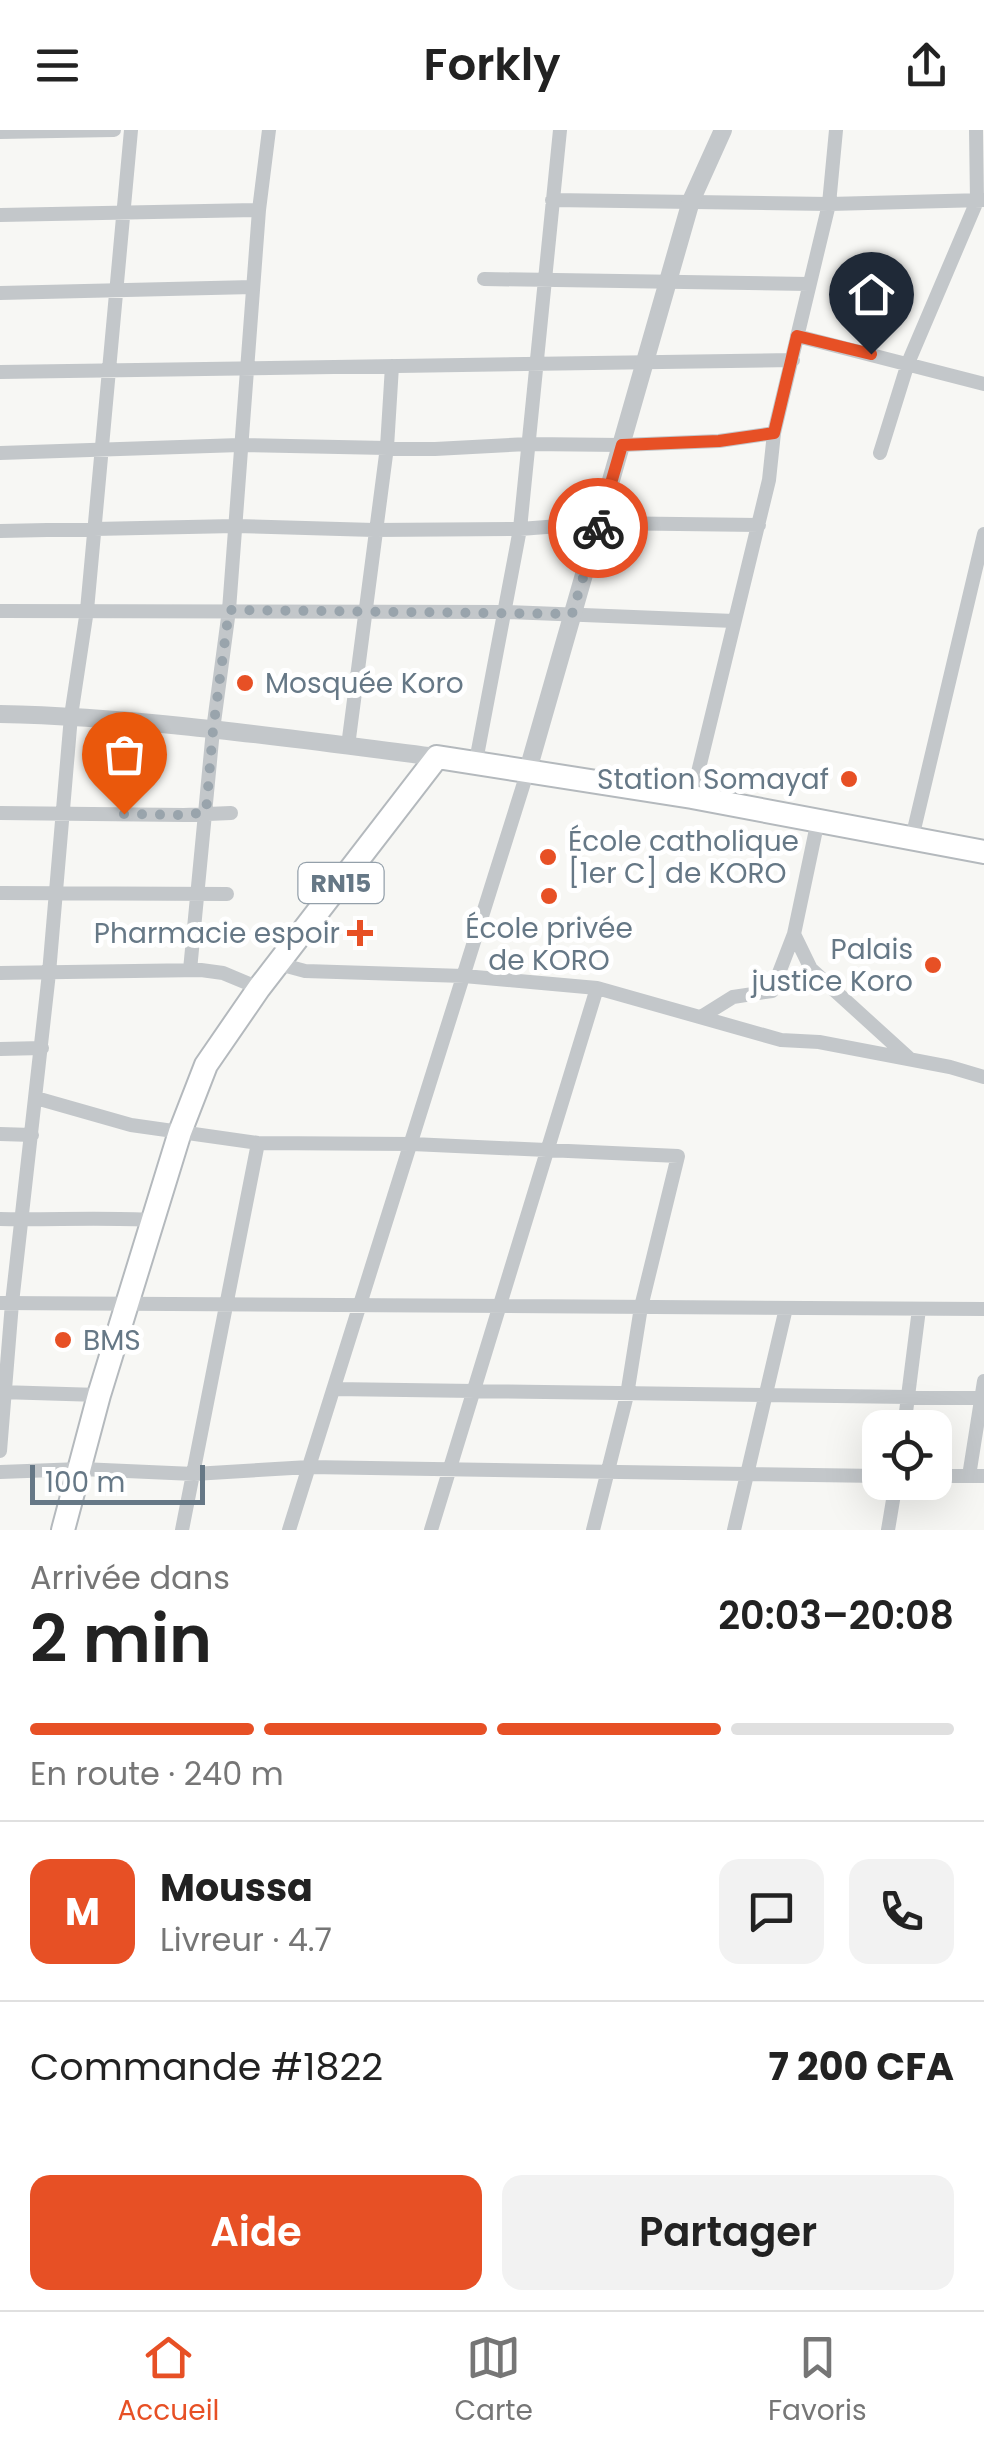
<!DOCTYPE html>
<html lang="fr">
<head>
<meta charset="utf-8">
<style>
  :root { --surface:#fff; --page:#f2f2f2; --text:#222; --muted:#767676; --line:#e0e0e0; --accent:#e75025 }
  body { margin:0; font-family:Poppins,sans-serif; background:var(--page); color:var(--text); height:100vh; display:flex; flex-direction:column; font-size:38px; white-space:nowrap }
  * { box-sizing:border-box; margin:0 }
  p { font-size:32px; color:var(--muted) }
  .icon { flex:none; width:55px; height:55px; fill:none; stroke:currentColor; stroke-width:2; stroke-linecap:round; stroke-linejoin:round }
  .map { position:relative; height:1400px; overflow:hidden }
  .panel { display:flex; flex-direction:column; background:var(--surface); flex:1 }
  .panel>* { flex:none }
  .tools { position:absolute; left:862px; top:1280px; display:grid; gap:20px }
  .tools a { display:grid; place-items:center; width:90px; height:90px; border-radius:20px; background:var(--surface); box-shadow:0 10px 40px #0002; font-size:50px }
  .scale { position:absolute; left:30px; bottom:25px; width:175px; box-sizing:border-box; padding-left:10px; border:5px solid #667886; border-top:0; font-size:28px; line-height:35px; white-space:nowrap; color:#667886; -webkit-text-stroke:8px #fff; paint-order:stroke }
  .pin { position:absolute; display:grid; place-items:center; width:85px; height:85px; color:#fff; margin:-102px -42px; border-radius:50% 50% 50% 0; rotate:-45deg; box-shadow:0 0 10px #0007 }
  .pin .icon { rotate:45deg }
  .courier { position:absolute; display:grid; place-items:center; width:100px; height:100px; margin:-50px; border:8px solid #e75025; border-radius:50%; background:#fff; color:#222; box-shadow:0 2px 12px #0007 }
  .headline em { font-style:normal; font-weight:600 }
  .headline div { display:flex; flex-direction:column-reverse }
  .headline { display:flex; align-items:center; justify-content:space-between; height:170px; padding:0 30px }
  h1 { font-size:65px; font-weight:600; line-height:75px }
  .bar { display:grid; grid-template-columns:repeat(4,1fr); gap:15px 10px; align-content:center; height:120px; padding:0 30px }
  .bar i { height:12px; border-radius:8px; background:var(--line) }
  .bar .active { background:var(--accent) }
  .bar p { grid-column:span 4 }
  .line { display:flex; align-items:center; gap:25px; padding:0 30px; border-top:2px solid var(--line) }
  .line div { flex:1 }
  .round { display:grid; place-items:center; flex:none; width:105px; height:105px; border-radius:20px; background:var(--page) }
  .button { display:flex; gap:20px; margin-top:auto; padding:20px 30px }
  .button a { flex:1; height:115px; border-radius:20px; background:var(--accent); color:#fff; font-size:40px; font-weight:600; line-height:115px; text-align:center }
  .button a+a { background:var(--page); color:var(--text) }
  header { display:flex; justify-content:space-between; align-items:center; height:130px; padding:0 30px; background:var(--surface); font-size:45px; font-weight:600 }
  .tabs { display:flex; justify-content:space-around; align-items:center; height:140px; border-top:2px solid var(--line); background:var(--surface); font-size:28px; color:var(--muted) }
  .tabs a { display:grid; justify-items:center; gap:5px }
  .tabs .active { color:var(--accent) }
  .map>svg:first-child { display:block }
</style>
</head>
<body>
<header><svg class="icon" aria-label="menu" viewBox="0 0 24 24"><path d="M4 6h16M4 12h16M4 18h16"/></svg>Forkly<svg class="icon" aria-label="share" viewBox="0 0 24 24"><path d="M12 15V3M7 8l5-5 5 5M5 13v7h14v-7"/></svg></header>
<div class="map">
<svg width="984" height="1400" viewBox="0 0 984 1400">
  <rect width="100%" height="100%" fill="#f7f7f4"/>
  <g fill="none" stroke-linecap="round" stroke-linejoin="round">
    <g stroke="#b4b9bd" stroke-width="26">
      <path id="primary" d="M 63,1400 L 99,1265 L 180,1002 L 206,935 L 259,858 L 437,627 L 692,667 L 984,722"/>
    </g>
    <path stroke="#c3c7ca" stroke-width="14" d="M 0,2 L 114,0
      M 552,70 L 829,74 L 984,70
      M 0,85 L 259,80
      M 484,149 L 809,154
      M 0,163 L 253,157
      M 797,206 L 984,254
      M 0,242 L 793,230
      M 0,323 L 240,315 L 435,319 L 528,314 L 622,315 L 719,311 L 774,303
      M 880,323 L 908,233 L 977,71 L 976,0
      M 0,401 L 235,396 L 374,400 L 520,399 L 599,393 L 759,395
      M 0,481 L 507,482 L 734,491
      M 348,616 L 387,317 L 392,236
      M 476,631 L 520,399 L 560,0
      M 692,667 L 769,350 L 774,303 L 829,74 L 836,0
      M 0,683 L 184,685 L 231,683
      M 818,690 L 794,804 L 811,839 L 910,929
      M 912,708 L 984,404
      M 0,763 L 227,764
      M 279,834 L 305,841 L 464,846 L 597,858 L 781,910 L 819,912 L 950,937 L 984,947
      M 190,840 L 213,600 L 229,480 L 259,80 L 269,0
      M 0,843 L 201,840 L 223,843 L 259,858
      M 701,887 L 733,867 L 772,861 L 794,804
      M 0,919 L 42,918
      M 36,968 L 131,995 L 258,1013 L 412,1014 L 678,1026 L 641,1177 L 627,1265 L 593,1400
      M 0,1004 L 32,1005
      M 0,1089 C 51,1090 102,1087 153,1090
      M 0,1173 L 984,1179
      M 334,1259 L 984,1268
      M 0,1262 L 99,1265
      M 904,1298 L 919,1179
      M 0,1321 L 12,1173 L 49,843 L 71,586 L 87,480 L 131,0
      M 0,1342 L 81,1339 L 194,1344 L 309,1337 L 880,1346
      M 935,1346 L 984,1346
      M 969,1346 L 984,1251
      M 182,1400 L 258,1013
      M 289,1400 L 528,640
      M 431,1400 L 597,858
      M 734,1400 L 786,1178
      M 888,1400 L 896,1352"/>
    <path stroke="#c3c7ca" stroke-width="18" d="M 0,584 C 146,587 292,609 437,627
      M 528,640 L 691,71 L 723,0"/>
    <use href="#primary" stroke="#fff" stroke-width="22"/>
  </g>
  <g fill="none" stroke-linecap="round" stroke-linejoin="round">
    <path stroke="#99a4ac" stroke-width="10" stroke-dasharray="0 18" d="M 124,684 L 184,685 L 206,682 L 213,600 L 229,480 L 572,484 L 598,398"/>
    <path stroke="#e75025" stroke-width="12" d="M 598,398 L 622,315 L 719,311 L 774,303 L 797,206 L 871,224"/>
  </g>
  <g fill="#e75025" stroke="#fff" stroke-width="4">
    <circle cx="245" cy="553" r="10"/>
    <circle cx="849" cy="649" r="10"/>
    <circle cx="548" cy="727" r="10"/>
    <circle cx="549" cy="766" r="10"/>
    <path d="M355 788h10v10h10v10h-10v10h-10v-10h-10v-10h10z"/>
    <circle cx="933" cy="835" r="10"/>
    <circle cx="63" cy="1210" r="10"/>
  </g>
  <g text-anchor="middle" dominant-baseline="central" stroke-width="10" stroke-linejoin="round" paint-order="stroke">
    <rect fill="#fff" stroke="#94a0aa" stroke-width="2.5" x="298.5" y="733" width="85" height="40" rx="8"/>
    <g font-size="25" font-weight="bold" fill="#667886">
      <text x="341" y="753">RN15</text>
    </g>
    <g font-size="28" fill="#667886" stroke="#fff" text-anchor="start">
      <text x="265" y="553">Mosquée Koro</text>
      <text x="829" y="649" text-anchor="end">Station Somayaf</text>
      <text x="568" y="711">École catholique<tspan x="568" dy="32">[1er C] de KORO</tspan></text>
      <text x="549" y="798" text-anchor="middle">École privée<tspan x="549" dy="32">de KORO</tspan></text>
      <text x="340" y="803" text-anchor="end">Pharmacie espoir</text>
      <text x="913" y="819" text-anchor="end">Palais<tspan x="913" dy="32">justice Koro</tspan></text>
      <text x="83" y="1210">BMS</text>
    </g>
  </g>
</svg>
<div class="tools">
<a><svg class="icon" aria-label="locate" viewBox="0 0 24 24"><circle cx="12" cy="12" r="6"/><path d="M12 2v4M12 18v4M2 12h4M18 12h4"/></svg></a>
</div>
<div class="scale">100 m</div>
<div class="pin" style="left:124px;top:684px;background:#ea580c"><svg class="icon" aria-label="bag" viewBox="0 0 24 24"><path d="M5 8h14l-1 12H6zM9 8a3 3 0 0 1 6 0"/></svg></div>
<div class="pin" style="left:871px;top:224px;background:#1f2937"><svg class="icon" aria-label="home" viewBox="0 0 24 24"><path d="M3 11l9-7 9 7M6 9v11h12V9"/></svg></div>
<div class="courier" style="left:598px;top:398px"><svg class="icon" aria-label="bike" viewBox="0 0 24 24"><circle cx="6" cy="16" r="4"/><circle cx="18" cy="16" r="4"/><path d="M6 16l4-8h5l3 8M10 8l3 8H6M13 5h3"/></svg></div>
</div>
<section class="panel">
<div class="headline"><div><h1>2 min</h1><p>Arrivée dans</p></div><em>20:03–20:08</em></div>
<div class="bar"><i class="active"></i><i class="active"></i><i class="active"></i><i></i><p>En route · 240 m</p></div>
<div class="line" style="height:180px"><b class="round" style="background:var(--accent);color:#fff">M</b><div><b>Moussa</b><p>Livreur · 4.7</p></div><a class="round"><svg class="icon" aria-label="chat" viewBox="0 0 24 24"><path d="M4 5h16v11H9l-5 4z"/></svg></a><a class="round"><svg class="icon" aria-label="phone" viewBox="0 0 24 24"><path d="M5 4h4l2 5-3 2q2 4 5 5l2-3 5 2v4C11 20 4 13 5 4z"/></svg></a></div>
<div class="line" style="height:130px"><div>Commande #1822</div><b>7 200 CFA</b></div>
<div class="button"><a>Aide</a><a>Partager</a></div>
</section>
<nav class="tabs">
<a class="active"><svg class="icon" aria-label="home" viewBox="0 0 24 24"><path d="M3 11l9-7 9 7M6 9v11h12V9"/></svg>Accueil</a>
<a><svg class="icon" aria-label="map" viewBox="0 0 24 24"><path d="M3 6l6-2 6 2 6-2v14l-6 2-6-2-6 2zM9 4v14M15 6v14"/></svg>Carte</a>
<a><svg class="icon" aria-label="saved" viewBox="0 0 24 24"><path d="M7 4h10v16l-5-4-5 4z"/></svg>Favoris</a>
</nav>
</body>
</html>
